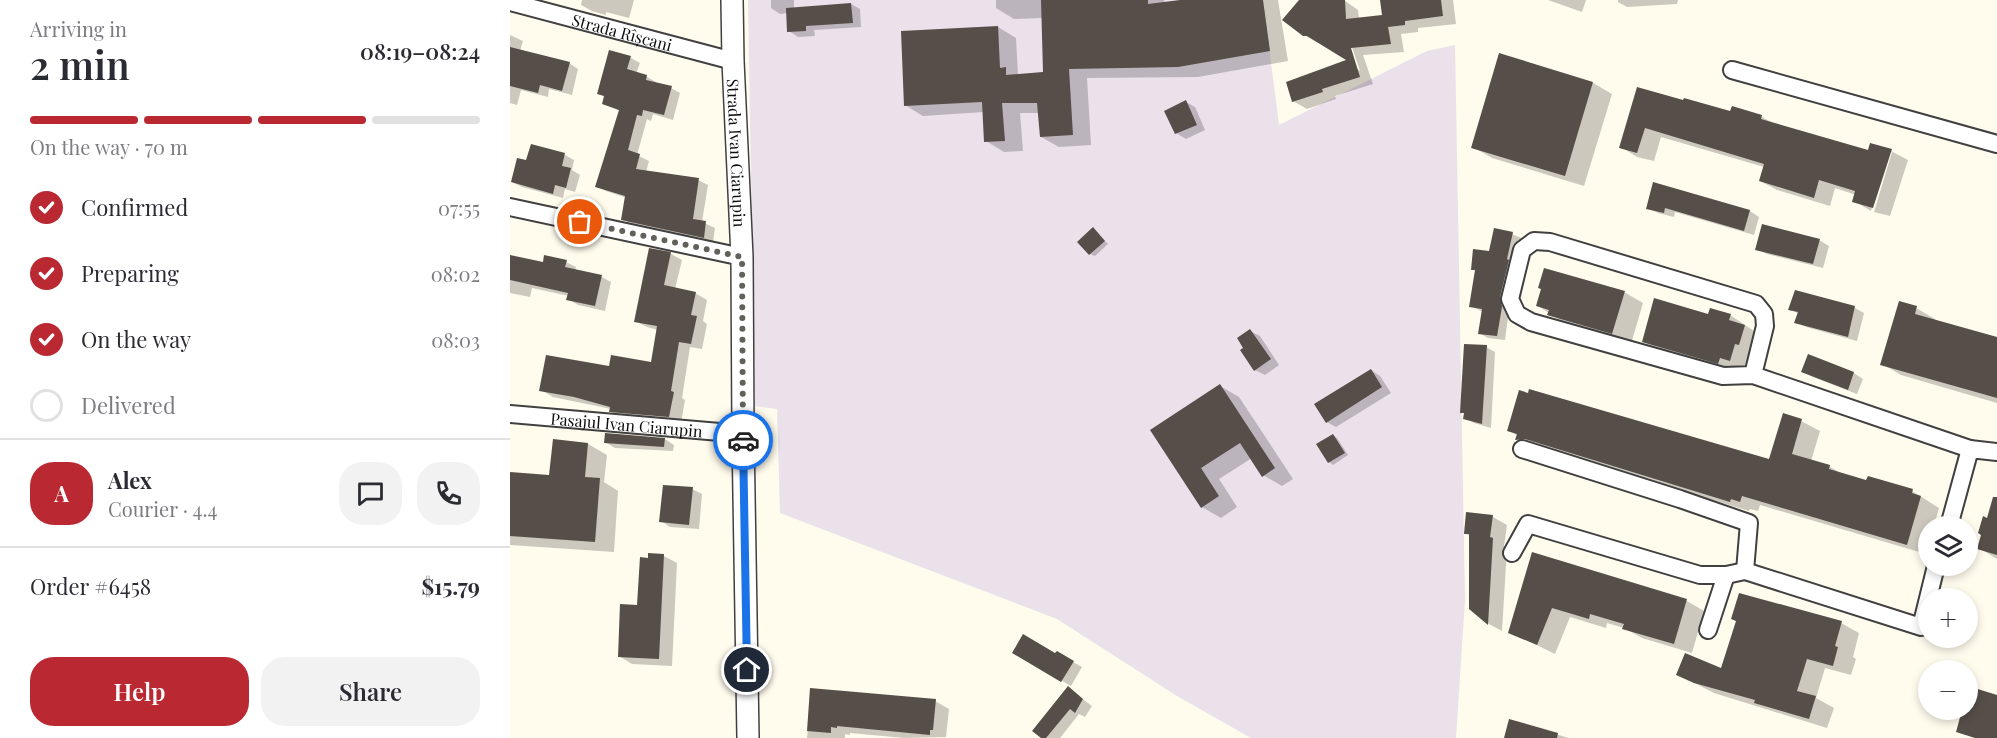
<!DOCTYPE html>
<html lang="en">
<head>
<meta charset="utf-8">
<style>
  :root { --surface:#fff; --page:#f2f2f3; --text:#2b2b33; --muted:#7c7c81; --line:#e1e1e2; --accent:#ba2832 }
  body { margin:0; font-family:"Playfair Display",serif; background:var(--page); color:var(--text); height:100vh; display:flex; flex-direction:column; font-size:22px; white-space:nowrap }
  * { box-sizing:border-box; margin:0 }
  p { font-size:20px; color:var(--muted) }
  .icon { flex:none; width:33px; height:33px; fill:none; stroke:currentColor; stroke-width:2; stroke-linecap:round; stroke-linejoin:round }
  .map { position:relative; flex:1; overflow:hidden }
  .side { display:flex; flex-direction:column; background:var(--surface); width:510px }
  .side>* { flex:none }
  .controls { position:absolute; left:1408px; top:516px; display:grid; gap:12px }
  .controls a { display:grid; place-items:center; width:60px; height:60px; border-radius:50%; background:var(--surface); box-shadow:0 3px 9px #0003; font-size:30px }
  .pin { position:absolute; display:grid; place-items:center; width:51px; height:51px; color:#fff; margin:-26px; border:3px solid #fff; border-radius:50%; box-shadow:0 2px 6px #0007 }
  .courier { position:absolute; display:grid; place-items:center; width:60px; height:60px; margin:-30px; border:4px solid #1a73e8; border-radius:50%; background:#fff; color:#222; box-shadow:0 2px 8px #0007 }
  .overview em { font-style:normal; font-weight:600 }
  .overview div { display:flex; flex-direction:column-reverse }
  .overview { display:flex; align-items:center; justify-content:space-between; height:102px; padding:0 30px }
  h1 { font-size:39px; font-weight:600; line-height:45px }
  .bar { display:grid; grid-template-columns:repeat(4,1fr); gap:9px 6px; align-content:center; height:72px; padding:0 30px }
  .bar i { height:8px; border-radius:4px; background:var(--line) }
  .bar .active { background:var(--accent) }
  .bar p { grid-column:span 4 }
  .line { display:flex; align-items:center; gap:15px; padding:0 30px; border-top:2px solid var(--line) }
  .line div { flex:1 }
  .round { display:grid; place-items:center; flex:none; width:63px; height:63px; border-radius:24px; background:var(--page) }
  ol { padding:0 30px; list-style:none }
  li { display:flex; align-items:center; gap:18px; height:66px }
  li p { margin-inline-start:auto }
  li .icon { padding:6px; border-radius:50%; background:var(--accent); color:#fff; stroke-width:4 }
  li:last-child { color:var(--muted) }
  li i { width:33px; height:33px; border:3px solid var(--line); border-radius:50% }
  .cta { display:flex; gap:12px; margin-top:auto; padding:12px 30px }
  .cta a { flex:1; height:69px; border-radius:24px; background:var(--accent); color:#fff; font-size:24px; font-weight:600; line-height:69px; text-align:center }
  .cta a+a { background:var(--page); color:var(--text) }
  main { display:flex; flex:1; min-height:0 }
  .map>svg:first-child { display:block }
</style>
</head>
<body>
<main>
<section class="side">
<div class="overview"><div><h1>2 min</h1><p>Arriving in</p></div><em>08:19–08:24</em></div>
<div class="bar"><i class="active"></i><i class="active"></i><i class="active"></i><i></i><p>On the way · 70 m</p></div>
<ol>
<li><svg class="icon" aria-label="check" viewBox="0 0 24 24"><path d="M5 12l5 5 9-10"/></svg>Confirmed<p>07:55</p></li>
<li><svg class="icon" aria-label="check" viewBox="0 0 24 24"><path d="M5 12l5 5 9-10"/></svg>Preparing<p>08:02</p></li>
<li><svg class="icon" aria-label="check" viewBox="0 0 24 24"><path d="M5 12l5 5 9-10"/></svg>On the way<p>08:03</p></li>
<li><i></i>Delivered</li>
</ol>
<div class="line" style="height:108px"><b class="round" style="background:var(--accent);color:#fff">A</b><div><b>Alex</b><p>Courier · 4.4</p></div><a class="round"><svg class="icon" aria-label="chat" viewBox="0 0 24 24"><path d="M4 5h16v11H9l-5 4z"/></svg></a><a class="round"><svg class="icon" aria-label="phone" viewBox="0 0 24 24"><path d="M5 4h4l2 5-3 2q2 4 5 5l2-3 5 2v4C11 20 4 13 5 4z"/></svg></a></div>
<div class="line" style="height:78px"><div>Order #6458</div><b>$15.79</b></div>
<div class="cta"><a>Help</a><a>Share</a></div>
</section>
<div class="map">
<svg width="1487" height="738" viewBox="0 0 1487 738">
  <rect width="100%" height="100%" fill="#fffbed"/>
  <path fill="#eae1eb" d="M 238,0 L 753,0 L 769,125 L 917,51 L 945,45 L 955,600 L 946,738 L 741,738 L 667,696 L 547,619 L 270,513 L 267,409 L 245,406 Z"/>
  <path fill="#0003" fill-rule="evenodd" d="M 72,0 L 124,0 L 119,18 L 96,12 L 96,15 L 82,11 L 71,5 Z
    M 261,0 L 284,0 L 284,9 L 341,4 L 350,9 L 351,27 L 304,30 L 305,36 L 288,37 L 279,31 L 277,13 L 270,14 L 261,8 Z
    M 486,0 L 654,0 L 655,4 L 681,0 L 768,0 L 778,61 L 688,77 L 577,78 L 581,145 L 549,147 L 531,137 L 529,113 L 510,113 L 513,151 L 494,152 L 476,141 L 474,112 L 413,116 L 395,105 L 488,27 L 506,38 L 508,75 L 535,73 L 533,18 L 504,19 L 486,8 Z
    M 796,0 L 834,0 L 848,10 L 849,19 L 874,17 L 872,0 L 943,0 L 946,24 L 908,28 L 908,32 L 891,34 L 894,52 L 853,55 L 863,84 L 825,96 L 826,99 L 797,109 L 783,101 L 840,61 L 811,43 L 808,43 L 794,35 ZM 837,41 L 840,41 L 850,71 L 845,67 Z
    M 1038,0 L 1076,0 L 1072,12 Z
    M 1108,0 L 1168,0 L 1167,4 L 1117,7 L 1108,2 Z
    M 0,35 L 13,41 L 10,51 L 59,63 L 68,69 L 62,95 L 39,89 L 38,97 L 11,90 L 7,105 L 0,103 Z
    M 100,51 L 121,58 L 130,63 L 126,74 L 137,77 L 146,82 L 145,84 L 161,88 L 170,93 L 163,120 L 143,114 L 141,121 L 137,119 L 127,155 L 139,161 L 136,172 L 188,180 L 198,185 L 192,222 L 205,228 L 203,242 L 122,225 L 113,219 L 117,198 L 96,191 L 87,186 L 110,111 L 93,103 L 95,97 L 89,93 Z
    M 990,55 L 1083,83 L 1102,94 L 1074,186 L 982,158 L 963,147 Z
    M 1128,88 L 1221,113 L 1252,117 L 1266,125 L 1359,152 L 1381,151 L 1398,160 L 1380,216 L 1364,212 L 1382,152 L 1379,152 L 1361,211 L 1344,201 L 1346,195 L 1325,188 L 1320,206 L 1267,190 L 1250,181 L 1254,167 L 1151,137 L 1144,161 L 1127,157 L 1111,147 Z
    M 676,102 L 685,107 L 695,130 L 676,139 L 666,133 Z
    M 22,146 L 55,155 L 64,160 L 62,170 L 70,175 L 65,192 L 55,189 L 53,198 L 12,187 L 2,182 L 17,162 Z
    M 1144,184 L 1240,211 L 1249,217 L 1244,235 L 1165,212 L 1164,217 L 1148,213 L 1138,208 Z
    M 583,229 L 598,244 L 585,256 L 580,254 Z
    M 1002,234 L 1011,238 L 1005,265 L 995,340 L 978,338 L 969,333 L 973,312 L 961,306 L 967,271 L 962,269 Z
    M 1309,240 L 1319,246 L 1313,268 L 1257,254 L 1247,249 Z
    M 140,249 L 161,254 L 172,260 L 165,289 L 185,293 L 197,300 L 193,321 L 197,324 L 192,349 L 180,347 L 172,398 L 175,400 L 171,423 L 112,418 L 100,411 L 101,409 L 43,397 L 31,390 L 100,367 L 142,364 L 148,330 L 137,327 L 125,321 Z
    M 0,256 L 34,264 L 56,262 L 66,267 L 65,271 L 92,277 L 101,282 L 95,311 L 68,305 L 58,299 L 59,296 L 22,288 L 20,297 L 0,293 Z
    M 1114,292 L 1133,303 L 1121,344 L 1058,325 L 1028,306 Z
    M 1286,292 L 1345,308 L 1354,313 L 1347,341 L 1296,327 L 1286,322 L 1289,314 L 1280,309 Z
    M 1406,308 L 1425,319 L 1425,321 L 1487,339 L 1487,403 L 1391,375 L 1372,364 Z
    M 1220,315 L 1253,337 L 1239,371 L 1227,373 L 1153,353 L 1134,342 L 1199,316 Z
    M 740,331 L 750,336 L 769,365 L 755,375 L 745,370 L 735,349 Z
    M 976,347 L 985,352 L 981,428 L 964,423 L 955,418 L 955,414 L 952,412 Z
    M 1299,356 L 1344,373 L 1353,379 L 1347,394 L 1303,377 L 1293,371 Z
    M 861,370 L 870,376 L 881,393 L 826,427 L 817,422 Z
    M 710,386 L 729,397 L 783,479 L 772,486 L 753,475 L 742,458 L 709,479 L 727,507 L 711,518 L 692,507 L 642,430 Z
    M 1291,421 L 1310,431 L 1301,461 L 1320,467 L 1333,474 L 1357,482 L 1402,491 L 1429,508 L 1424,526 L 1419,526 L 1419,542 L 1416,554 L 1250,505 L 1248,511 L 1240,509 L 1239,511 L 1035,449 L 1025,450 L 1007,439 L 1008,436 L 998,430 L 1260,461 Z
    M 97,434 L 155,439 L 164,445 L 163,451 L 105,448 L 95,442 Z
    M 823,435 L 827,438 L 838,455 L 823,465 L 819,462 Z
    M 78,444 L 97,455 L 94,482 L 108,491 L 104,552 L 0,545 L 0,474 L 41,477 Z
    M 182,489 L 192,494 L 189,529 L 160,527 L 151,521 Z
    M 1487,508 L 1487,559 L 1469,548 L 1477,519 Z
    M 958,514 L 983,517 L 997,525 L 994,546 L 997,548 L 992,631 L 979,624 L 961,608 L 960,536 L 955,533 Z
    M 1023,554 L 1177,601 L 1194,611 L 1182,653 L 1132,638 L 1114,628 L 1097,623 L 1096,628 L 1060,617 L 1045,654 L 1000,632 Z
    M 154,556 L 167,563 L 162,666 L 122,664 L 109,656 L 129,606 L 139,559 Z
    M 1331,623 L 1349,633 L 1343,657 L 1346,659 L 1341,675 L 1315,668 L 1306,698 L 1324,708 L 1317,728 L 1204,693 L 1167,674 L 1212,670 Z
    M 504,653 L 546,655 L 547,653 L 572,667 L 561,686 Z
    M 558,688 L 582,706 L 575,717 L 569,714 L 550,738 L 534,738 Z
    M 302,690 L 425,701 L 439,709 L 436,737 L 394,738 L 340,733 L 340,735 L 335,734 L 335,738 L 297,738 Z
    M 1000,721 L 1059,738 L 996,738 Z"/>
  <path fill="#554e49" d="M 531,0 L 638,0 L 638,4 L 670,0 L 753,0 L 760,51 L 668,67 L 559,69 L 563,135 L 530,137 L 527,103 L 492,103 L 495,141 L 474,142 L 472,102 L 394,106 L 391,31 L 488,26 L 490,68 L 496,67 L 496,75 L 533,72 Z
    M 789,0 L 835,0 L 836,19 L 872,15 L 870,0 L 931,0 L 933,16 L 895,21 L 895,25 L 878,27 L 881,44 L 841,48 L 850,77 L 812,89 L 813,92 L 782,102 L 776,82 L 836,60 L 797,36 L 793,36 L 772,20 Z
    M 341,3 L 343,23 L 296,26 L 296,31 L 277,32 L 276,8 Z
    M 0,47 L 60,62 L 52,91 L 30,85 L 28,93 L 0,86 Z
    M 99,50 L 121,56 L 117,69 L 137,75 L 136,80 L 162,86 L 154,115 L 133,110 L 132,116 L 127,115 L 118,150 L 130,154 L 126,169 L 189,178 L 183,219 L 196,221 L 194,238 L 111,220 L 115,196 L 85,187 L 109,110 L 92,104 L 94,96 L 87,94 Z
    M 989,53 L 1083,82 L 1055,176 L 961,148 Z
    M 1127,87 L 1173,100 L 1174,98 L 1220,111 L 1222,106 L 1252,115 L 1251,119 L 1358,150 L 1360,143 L 1382,149 L 1363,208 L 1342,202 L 1345,191 L 1309,180 L 1304,198 L 1249,181 L 1254,164 L 1135,128 L 1127,153 L 1109,148 Z
    M 676,100 L 687,125 L 665,134 L 654,111 Z
    M 21,144 L 55,153 L 52,166 L 61,168 L 56,188 L 45,185 L 43,194 L 1,182 L 7,158 L 16,160 Z
    M 1143,182 L 1240,210 L 1234,231 L 1155,208 L 1154,213 L 1136,209 Z
    M 1252,224 L 1310,239 L 1303,264 L 1245,250 Z
    M 583,227 L 595,241 L 579,255 L 567,242 Z
    M 984,228 L 1003,232 L 997,259 L 999,260 L 990,297 L 992,307 L 987,336 L 968,334 L 972,309 L 959,307 L 965,270 L 961,270 L 963,249 L 979,251 Z
    M 139,248 L 161,252 L 154,285 L 186,292 L 181,315 L 187,316 L 181,344 L 169,342 L 161,391 L 164,392 L 159,417 L 99,412 L 100,407 L 64,397 L 29,391 L 36,355 L 99,366 L 101,355 L 141,362 L 147,326 L 124,322 Z
    M 0,255 L 33,262 L 34,255 L 57,260 L 55,267 L 92,275 L 85,306 L 56,300 L 58,293 L 0,280 Z
    M 1034,268 L 1115,291 L 1102,334 L 1037,315 L 1039,310 L 1026,306 L 1031,289 L 1028,288 Z
    M 1285,290 L 1345,306 L 1338,337 L 1284,323 L 1288,312 L 1278,310 Z
    M 1144,298 L 1198,314 L 1200,308 L 1221,314 L 1219,320 L 1235,325 L 1229,345 L 1225,344 L 1220,361 L 1210,358 L 1208,364 L 1132,342 Z
    M 1389,301 L 1407,306 L 1405,314 L 1487,337 L 1487,398 L 1370,365 Z
    M 740,329 L 761,359 L 744,371 L 730,350 L 733,348 L 727,338 Z
    M 954,344 L 977,345 L 972,424 L 953,419 L 954,413 L 950,413 Z
    M 1298,354 L 1344,372 L 1338,390 L 1291,372 Z
    M 861,369 L 872,387 L 816,423 L 804,404 Z
    M 710,384 L 765,468 L 752,477 L 730,443 L 691,468 L 709,496 L 691,508 L 640,430 Z
    M 1019,389 L 1259,459 L 1273,413 L 1292,419 L 1282,454 L 1320,465 L 1319,469 L 1356,480 L 1358,476 L 1403,489 L 1402,493 L 1411,496 L 1397,545 L 1232,496 L 1230,502 L 1221,499 L 1220,502 L 1015,439 L 1005,440 L 1007,434 L 997,431 L 1009,390 L 1018,393 Z
    M 95,433 L 155,438 L 154,447 L 94,443 Z
    M 823,434 L 835,453 L 818,463 L 806,444 Z
    M 43,439 L 78,443 L 75,477 L 90,478 L 85,542 L 0,536 L 0,472 L 39,475 Z
    M 153,485 L 183,487 L 179,525 L 149,522 Z
    M 1483,497 L 1487,497 L 1487,555 L 1467,549 L 1471,535 L 1468,533 L 1473,516 L 1477,518 Z
    M 956,512 L 983,515 L 980,537 L 983,538 L 978,625 L 959,609 L 959,534 L 954,534 Z
    M 1022,552 L 1177,599 L 1164,644 L 1112,629 L 1114,624 L 1080,614 L 1079,619 L 1042,608 L 1027,645 L 998,633 Z
    M 138,553 L 154,554 L 149,659 L 108,657 L 110,604 L 127,605 L 130,557 L 138,558 Z
    M 1229,593 L 1332,621 L 1325,646 L 1328,647 L 1323,666 L 1297,659 L 1287,691 L 1306,696 L 1299,719 L 1244,703 L 1245,700 L 1184,683 L 1166,675 L 1175,653 L 1211,668 L 1226,621 L 1221,619 Z
    M 513,634 L 545,653 L 547,651 L 564,661 L 551,682 L 502,653 Z
    M 558,686 L 573,699 L 565,713 L 560,709 L 536,738 L 531,738 L 522,731 Z
    M 1458,686 L 1487,695 L 1487,738 L 1465,738 L 1446,732 L 1452,710 L 1458,710 Z
    M 300,688 L 426,699 L 423,730 L 420,730 L 420,735 L 327,726 L 327,728 L 321,727 L 321,733 L 297,731 Z
    M 999,719 L 1048,733 L 1047,738 L 994,738 Z"/>
  <g fill="none" stroke-linecap="round" stroke-linejoin="round">
    <g stroke="#404040" stroke-width="20">
      <g id="minor">
        <path id="s1" d="M 0,2 L 223,61"/>
        <path d="M 1222,70 L 1487,144"/>
        <path d="M 0,207 L 232,257"/>
        <path d="M 1243,375 L 1255,326 L 1254,314 L 1246,304 L 1040,242 L 1024,241 L 1012,250 L 1000,299 L 1007,314 L 1021,322 L 1213,376 L 1243,375 L 1460,449"/>
        <path id="s2" d="M 0,414 L 233,434"/>
        <path d="M 1012,449 L 1170,499 L 1239,523 L 1235,571 L 1411,627 L 1426,566"/>
        <path d="M 1439,526 L 1460,449 L 1487,452"/>
        <path d="M 1002,553 L 1018,524 L 1190,575 L 1216,575 L 1235,571"/>
        <path d="M 1198,630 L 1216,575"/>
      </g>
    </g>
    <g stroke="#404040" stroke-width="24">
      <g id="tertiary">
        <path id="s3" d="M 222,0 L 223,61 L 232,257 L 233,434 L 238,738"/>
      </g>
    </g>
    <use href="#minor" stroke="#fff" stroke-width="16"/>
    <use href="#tertiary" stroke="#fff" stroke-width="21"/>
  </g>
  <g fill="none" stroke-linecap="round" stroke-linejoin="round">
    <path stroke="#62605b" stroke-width="6" stroke-dasharray="0 10.8" d="M 70,222 L 232,257 L 233,440"/>
    <path stroke="#1a73e8" stroke-width="8" d="M 233,440 L 237,670"/>
  </g>
  <g text-anchor="middle" dominant-baseline="central" stroke-width="6" stroke-linejoin="round" paint-order="stroke">
    <g font-size="16" fill="#0d0d0d" stroke="#fff">
      <text stroke="none"><textPath href="#s1" startOffset="116">Strada Rîșcani</textPath></text>
      <text stroke="none"><textPath href="#s3" startOffset="153">Strada Ivan Ciarupin</textPath></text>
      <text stroke="none"><textPath href="#s2" startOffset="117">Pasajul Ivan Ciarupin</textPath></text>
    </g>
  </g>
</svg>
<div class="controls">
<a><svg class="icon" aria-label="layers" viewBox="0 0 24 24"><path d="M12 4l9 5-9 5-9-5zM3 14l9 5 9-5"/></svg></a>
<a>+</a>
<a>−</a>
</div>
<div class="pin" style="left:70px;top:222px;background:#ea580c"><svg class="icon" aria-label="bag" viewBox="0 0 24 24"><path d="M5 8h14l-1 12H6zM9 8a3 3 0 0 1 6 0"/></svg></div>
<div class="pin" style="left:237px;top:670px;background:#1f2937"><svg class="icon" aria-label="home" viewBox="0 0 24 24"><path d="M3 11l9-7 9 7M6 9v11h12V9"/></svg></div>
<div class="courier" style="left:233px;top:440px"><svg class="icon" aria-label="car" viewBox="0 0 24 24"><path d="M5 17H2v-5l4-1 3-4h7l3 4 3 1v5h-3M9 17h6M6 11h13"/><circle cx="7" cy="17" r="2"/><circle cx="17" cy="17" r="2"/></svg></div>
</div>
</main>
</body>
</html>
